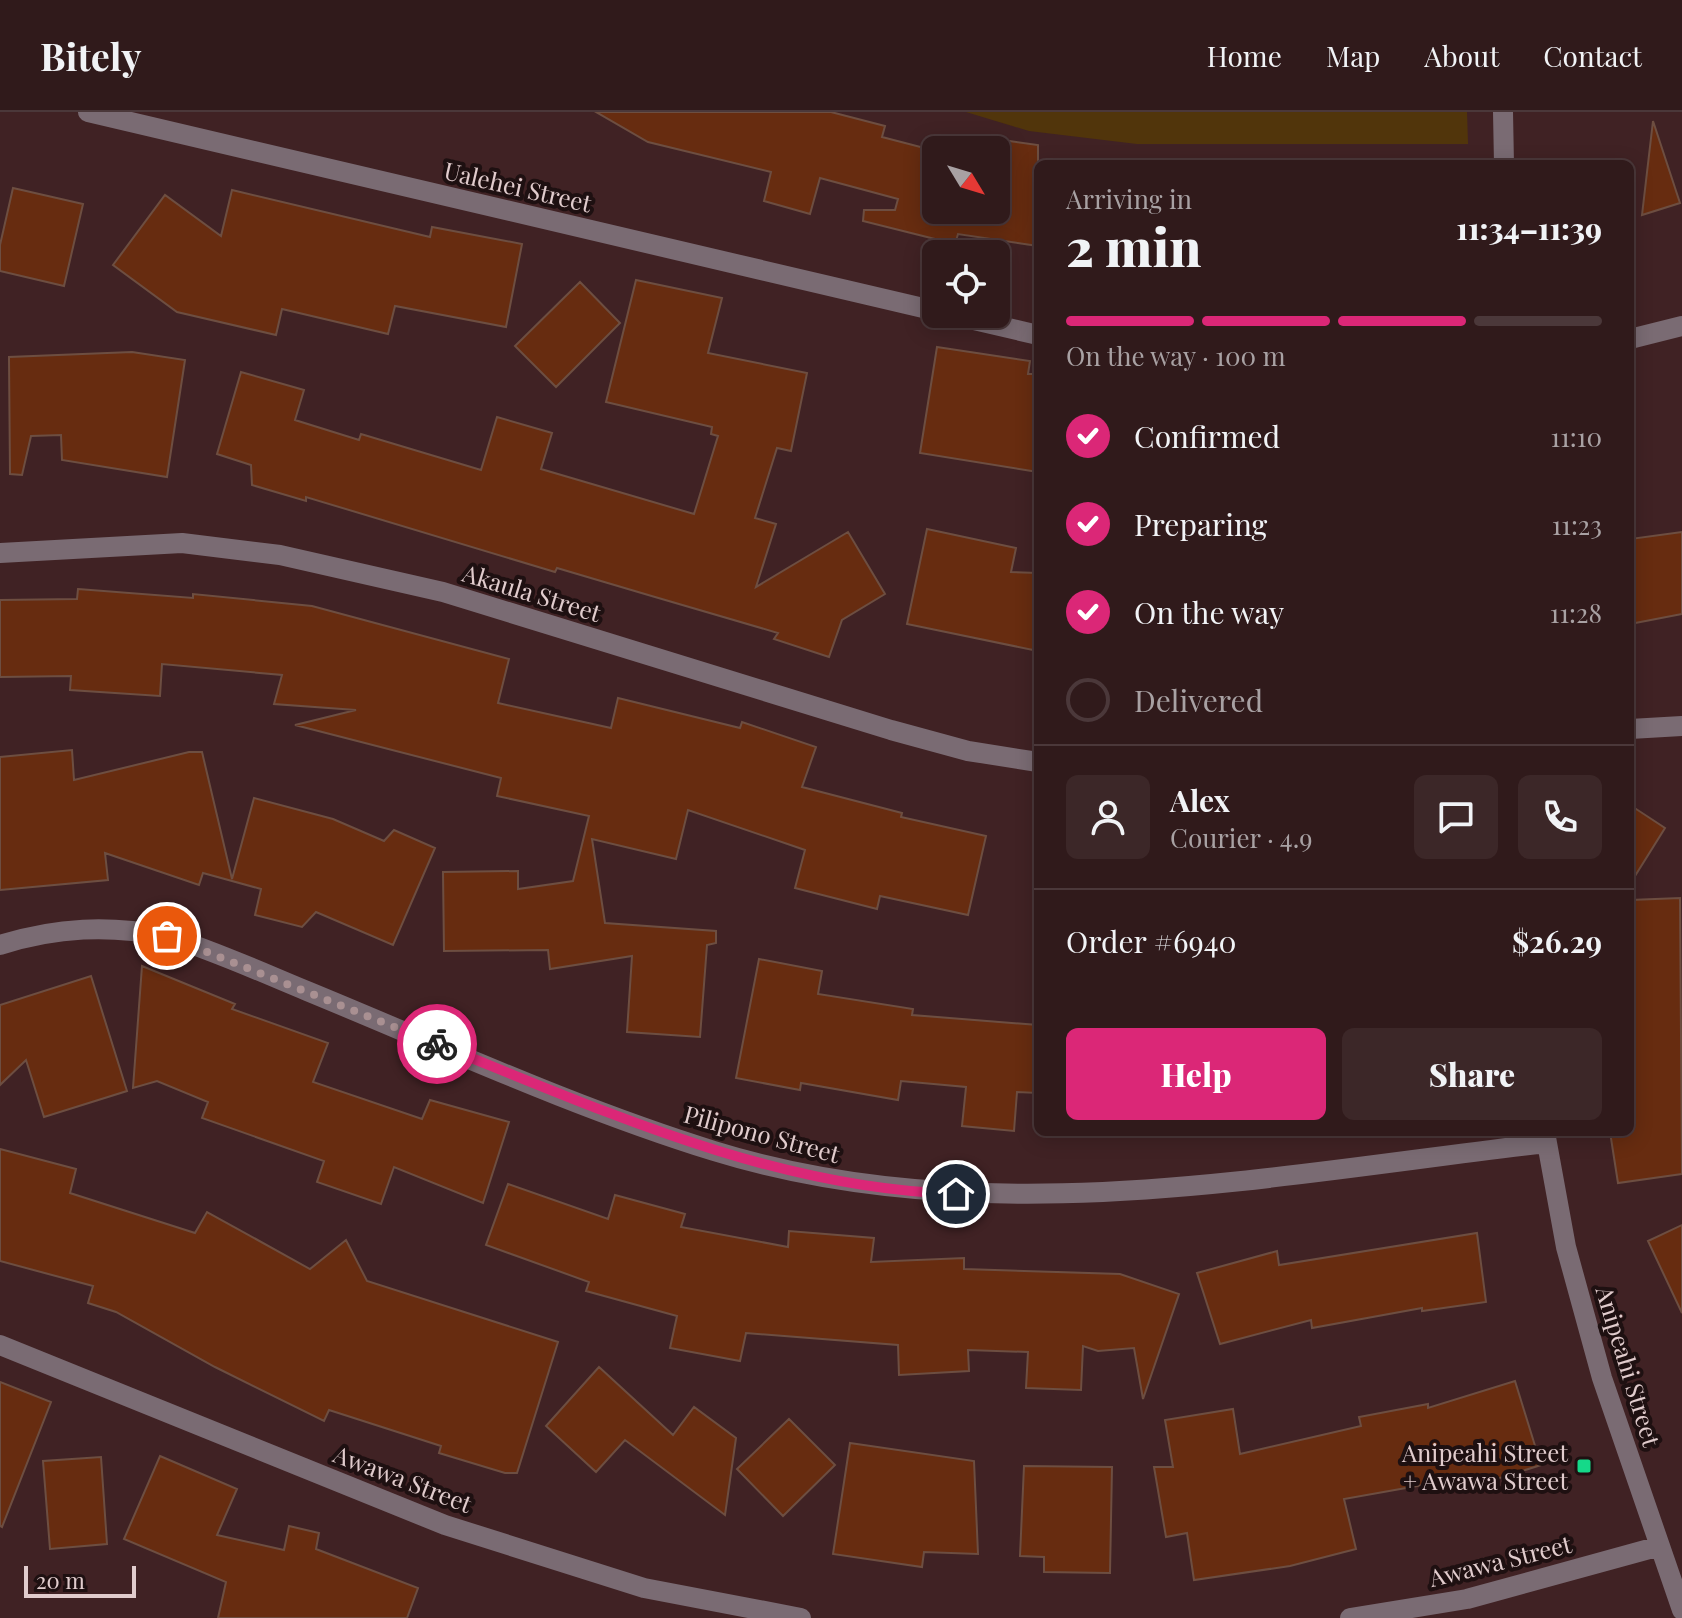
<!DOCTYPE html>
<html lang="en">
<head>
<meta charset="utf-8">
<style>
  :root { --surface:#301a1b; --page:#3c2728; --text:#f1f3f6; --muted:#a8a1a3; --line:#4b383a; --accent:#db2777 }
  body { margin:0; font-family:"Playfair Display",serif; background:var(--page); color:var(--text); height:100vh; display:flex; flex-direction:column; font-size:30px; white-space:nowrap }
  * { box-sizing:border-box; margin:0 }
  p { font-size:26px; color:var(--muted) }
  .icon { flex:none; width:44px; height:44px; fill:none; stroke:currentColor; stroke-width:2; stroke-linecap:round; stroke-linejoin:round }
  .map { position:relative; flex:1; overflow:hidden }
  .panel { position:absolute; left:1034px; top:48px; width:600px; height:976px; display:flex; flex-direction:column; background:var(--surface); border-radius:12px; box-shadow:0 4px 20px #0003,0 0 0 2px var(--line) }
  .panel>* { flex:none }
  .needle { width:52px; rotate:128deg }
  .buttons { position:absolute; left:922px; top:24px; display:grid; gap:16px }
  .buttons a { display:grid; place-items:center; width:88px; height:88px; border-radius:12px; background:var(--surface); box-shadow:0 4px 20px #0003,0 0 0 2px var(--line); font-size:40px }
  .scale { position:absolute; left:24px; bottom:20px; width:112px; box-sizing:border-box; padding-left:8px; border:4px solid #e1cccd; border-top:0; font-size:22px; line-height:28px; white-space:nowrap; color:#e1cccd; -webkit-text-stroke:6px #1e1011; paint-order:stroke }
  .pin { position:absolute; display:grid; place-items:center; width:68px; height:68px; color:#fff; margin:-34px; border:4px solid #fff; border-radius:50%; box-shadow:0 2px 8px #0007 }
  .courier { position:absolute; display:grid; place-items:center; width:80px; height:80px; margin:-40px; border:6px solid #db2777; border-radius:50%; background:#fff; color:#222; box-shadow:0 2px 10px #0007 }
  .summary em { font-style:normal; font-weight:800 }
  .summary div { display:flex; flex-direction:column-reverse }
  .summary { display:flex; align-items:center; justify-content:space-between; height:136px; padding:0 32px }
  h1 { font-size:52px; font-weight:800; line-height:60px }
  .bar { display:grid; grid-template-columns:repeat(4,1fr); gap:12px 8px; align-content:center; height:96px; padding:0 32px }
  .bar i { height:10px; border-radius:6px; background:var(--line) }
  .bar .selected { background:var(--accent) }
  .bar p { grid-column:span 4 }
  .line { display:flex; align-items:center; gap:20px; padding:0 32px; border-top:2px solid var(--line) }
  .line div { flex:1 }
  .round { display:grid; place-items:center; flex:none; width:84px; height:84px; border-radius:12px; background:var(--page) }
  ol { padding:0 32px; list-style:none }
  li { display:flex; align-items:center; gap:24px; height:88px }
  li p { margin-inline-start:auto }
  li .icon { padding:8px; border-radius:50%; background:var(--accent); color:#fff; stroke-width:4 }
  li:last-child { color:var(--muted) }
  li i { width:44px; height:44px; border:4px solid var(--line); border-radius:50% }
  .button { display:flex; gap:16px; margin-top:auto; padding:16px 32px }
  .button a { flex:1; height:92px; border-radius:12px; background:var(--accent); color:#fff; font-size:32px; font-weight:800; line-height:92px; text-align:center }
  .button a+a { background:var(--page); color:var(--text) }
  header { display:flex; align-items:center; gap:48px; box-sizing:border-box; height:112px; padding:0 40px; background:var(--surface); border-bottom:2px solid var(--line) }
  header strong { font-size:38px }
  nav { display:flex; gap:44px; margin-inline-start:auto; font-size:28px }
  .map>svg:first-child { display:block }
</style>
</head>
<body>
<header>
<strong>Bitely</strong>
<nav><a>Home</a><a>Map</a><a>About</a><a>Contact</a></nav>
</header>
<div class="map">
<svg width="1682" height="1506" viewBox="0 0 1682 1506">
  <rect width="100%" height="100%" fill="#402224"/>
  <path fill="#51350b" d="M 966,0 L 1467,0 L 1468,32 L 1137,32 L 1029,19 Z"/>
  <path fill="#672c10" stroke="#6d4e41" stroke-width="2" d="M 596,0 L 831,0 L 885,14 L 882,25 L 936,39 L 936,98 L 996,98 L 1002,28 L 1038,33 L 1038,134 L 958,122 L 955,132 L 863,109 L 864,98 L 895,98 L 898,87 L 820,66 L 810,102 L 764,89 L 771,60 L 648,30 Z
    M 1653,9 L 1680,91 L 1642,103 Z
    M 13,76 L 83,92 L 64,174 L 0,159 L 0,133 Z
    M 232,78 L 430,125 L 432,115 L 522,132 L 506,215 L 395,194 L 388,222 L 282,197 L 276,223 L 177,200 L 113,153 L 165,83 L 221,124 Z
    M 636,168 L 722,186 L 708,241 L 807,261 L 791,339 L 777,336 L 755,406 L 776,412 L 756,475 L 848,420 L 885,482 L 842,508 L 829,545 L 774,527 L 778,521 L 655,485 L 557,456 L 555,460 L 306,385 L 306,389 L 252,373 L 251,353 L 217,342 L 241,260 L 304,278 L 295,308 L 359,328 L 361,322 L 481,358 L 497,305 L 552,321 L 541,357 L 694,402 L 718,324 L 711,322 L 712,315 L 606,290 Z
    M 580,170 L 620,211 L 556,275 L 515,234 Z
    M 937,235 L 1030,249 L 1028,262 L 1038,262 L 1038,360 L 920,341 Z
    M 132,240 L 185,248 L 167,365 L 62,348 L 61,323 L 31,324 L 22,363 L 10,362 L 9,245 Z
    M 927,417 L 1016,436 L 1011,460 L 1038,461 L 1038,539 L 907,512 Z
    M 1682,420 L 1682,502 L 1630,512 L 1630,427 Z
    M 78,477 L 193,486 L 193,482 L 312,494 L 509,547 L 498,591 L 611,616 L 618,586 L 740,616 L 742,610 L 816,635 L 802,675 L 902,701 L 901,705 L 986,724 L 968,803 L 880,784 L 877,797 L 795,776 L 805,738 L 688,698 L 676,747 L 592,727 L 605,811 L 716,819 L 716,831 L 707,833 L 700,925 L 627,920 L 632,844 L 550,857 L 548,838 L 444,839 L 443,760 L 518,759 L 518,777 L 573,769 L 589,704 L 497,684 L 501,666 L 295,613 L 356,598 L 274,592 L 282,563 L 162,552 L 160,584 L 70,578 L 71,564 L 0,565 L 0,488 L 77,487 Z
    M 72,638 L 74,668 L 189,640 L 202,640 L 232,767 L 254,686 L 333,707 L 384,729 L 394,718 L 435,736 L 393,833 L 316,800 L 302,815 L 255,803 L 261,777 L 203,761 L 199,773 L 105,741 L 108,768 L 0,778 L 0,645 Z
    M 1630,693 L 1665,716 L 1630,772 Z
    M 1680,786 L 1682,1062 L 1618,1071 L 1610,1020 L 1630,1020 L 1630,788 Z
    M 759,847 L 822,859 L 818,882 L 913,897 L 912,903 L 1038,913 L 1038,981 L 1017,980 L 1014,1019 L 962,1014 L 966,975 L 901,969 L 898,988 L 801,971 L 800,978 L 736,966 Z
    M 142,854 L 235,892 L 232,897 L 328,931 L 313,970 L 422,1007 L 430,988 L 509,1010 L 483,1091 L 394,1055 L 381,1092 L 317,1070 L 324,1049 L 202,1006 L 208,990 L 157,969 L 133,976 Z
    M 91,864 L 127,979 L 44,1005 L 26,948 L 0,973 L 0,893 Z
    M 0,1037 L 76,1057 L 70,1081 L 195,1121 L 207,1100 L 310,1157 L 346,1128 L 367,1169 L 558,1230 L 517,1361 L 505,1361 L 439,1341 L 441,1334 L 329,1298 L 324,1309 L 215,1255 L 116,1200 L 88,1191 L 93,1174 L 0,1149 Z
    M 508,1072 L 608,1107 L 615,1083 L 685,1102 L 681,1115 L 788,1135 L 789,1119 L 874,1126 L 871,1150 L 964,1146 L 964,1157 L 1120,1162 L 1179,1182 L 1143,1287 L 1134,1236 L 1098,1239 L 1083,1234 L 1081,1278 L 1026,1276 L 1028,1240 L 968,1238 L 969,1259 L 899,1263 L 898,1233 L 746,1221 L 740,1249 L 670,1236 L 677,1204 L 586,1179 L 589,1170 L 486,1133 Z
    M 1682,1113 L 1682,1201 L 1648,1129 Z
    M 1477,1121 L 1486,1190 L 1422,1199 L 1422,1196 L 1312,1216 L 1311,1208 L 1220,1232 L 1197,1161 L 1277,1139 L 1279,1153 Z
    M 599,1255 L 673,1323 L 694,1295 L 736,1326 L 725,1403 L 625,1328 L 596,1360 L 546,1314 Z
    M 1515,1269 L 1541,1353 L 1471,1375 L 1468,1365 L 1344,1387 L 1356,1437 L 1290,1454 L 1194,1468 L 1187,1421 L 1166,1425 L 1154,1355 L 1173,1355 L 1165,1308 L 1233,1297 L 1240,1342 L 1361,1314 L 1359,1305 L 1428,1292 L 1428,1296 Z
    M 0,1270 L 51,1290 L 2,1415 L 0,1414 Z
    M 789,1307 L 835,1353 L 783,1404 L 737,1357 Z
    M 850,1331 L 974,1349 L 978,1442 L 924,1440 L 922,1455 L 833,1442 Z
    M 160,1344 L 237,1377 L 217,1423 L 284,1438 L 289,1414 L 319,1421 L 316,1437 L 418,1476 L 407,1506 L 218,1506 L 226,1470 L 124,1427 Z
    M 101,1345 L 107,1432 L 50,1437 L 43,1349 Z
    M 1024,1354 L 1112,1355 L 1110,1461 L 1044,1460 L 1044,1445 L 1020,1444 Z"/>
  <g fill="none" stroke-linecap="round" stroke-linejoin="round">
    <path stroke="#7a6b73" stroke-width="20" d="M 88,0 L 936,199
      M 1503,0 L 1504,52
      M 948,202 L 1038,223
      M 1630,227 L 1682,214
      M 0,441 L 182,431 L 280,443 L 443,480 L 891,618 L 968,639 L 1038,650
      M 1630,617 L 1682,614
      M 0,833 C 57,815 109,813 167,824 C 215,839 261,860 307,879 C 441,934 575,996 714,1039 C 986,1123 1271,1063 1547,1031
      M 1545,1020 L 1566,1135 L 1602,1266 L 1682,1498
      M 0,1233 L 445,1413 L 644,1476 L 801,1506
      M 1350,1506 L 1467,1487 L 1660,1434"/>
  </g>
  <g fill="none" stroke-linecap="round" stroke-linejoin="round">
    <path stroke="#a99092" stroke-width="8" stroke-dasharray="0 14.4" d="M 167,824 L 437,932"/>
    <path stroke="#db2777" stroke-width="10" d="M 437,932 C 604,999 772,1076 956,1082"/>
  </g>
  <rect fill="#15d989" stroke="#1e1011" stroke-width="3" x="1576" y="1346" width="16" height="16" rx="4"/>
  <g text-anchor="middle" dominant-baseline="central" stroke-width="8" stroke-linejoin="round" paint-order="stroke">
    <g font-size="24" fill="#e1cccd" stroke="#1e1011">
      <text transform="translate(518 74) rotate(13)">Ualehei Street</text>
      <text transform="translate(532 480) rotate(17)">Akaula Street</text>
      <text transform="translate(762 1021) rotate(15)">Pilipono Street</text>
      <text transform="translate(1629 1254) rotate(73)">Anipeahi Street</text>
      <text transform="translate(403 1366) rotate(21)">Awawa Street</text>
      <text transform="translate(1500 1448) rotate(-14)">Awawa Street</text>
    </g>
    <g font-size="24" fill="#e1cccd" stroke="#1e1011" text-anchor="end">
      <text x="1568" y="1340">Anipeahi Street<tspan x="1568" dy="28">+ Awawa Street</tspan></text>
    </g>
  </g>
</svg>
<div class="buttons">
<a><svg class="needle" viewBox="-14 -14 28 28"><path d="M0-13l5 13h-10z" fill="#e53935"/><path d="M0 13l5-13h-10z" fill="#a8a1a3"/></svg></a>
<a><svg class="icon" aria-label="locate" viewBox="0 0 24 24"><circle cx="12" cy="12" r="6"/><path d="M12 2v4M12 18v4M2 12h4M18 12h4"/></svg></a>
</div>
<div class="scale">20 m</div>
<div class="pin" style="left:167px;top:824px;background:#ea580c"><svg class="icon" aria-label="bag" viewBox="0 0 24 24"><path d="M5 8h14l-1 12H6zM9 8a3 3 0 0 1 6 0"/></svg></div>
<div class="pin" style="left:956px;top:1082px;background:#1f2937"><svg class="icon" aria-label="home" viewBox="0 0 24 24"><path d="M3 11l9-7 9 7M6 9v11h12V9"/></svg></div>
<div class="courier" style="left:437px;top:932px"><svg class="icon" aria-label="bike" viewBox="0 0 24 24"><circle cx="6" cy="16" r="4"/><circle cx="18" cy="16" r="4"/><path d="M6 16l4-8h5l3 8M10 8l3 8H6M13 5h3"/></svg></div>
<section class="panel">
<div class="summary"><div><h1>2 min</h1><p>Arriving in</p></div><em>11:34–11:39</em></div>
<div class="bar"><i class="selected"></i><i class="selected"></i><i class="selected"></i><i></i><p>On the way · 100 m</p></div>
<ol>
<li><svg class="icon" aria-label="check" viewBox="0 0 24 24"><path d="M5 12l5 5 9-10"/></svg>Confirmed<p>11:10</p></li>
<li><svg class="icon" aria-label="check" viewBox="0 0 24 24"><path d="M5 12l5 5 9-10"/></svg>Preparing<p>11:23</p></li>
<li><svg class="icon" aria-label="check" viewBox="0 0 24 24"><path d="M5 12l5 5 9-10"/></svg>On the way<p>11:28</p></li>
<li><i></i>Delivered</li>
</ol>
<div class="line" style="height:144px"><a class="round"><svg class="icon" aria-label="person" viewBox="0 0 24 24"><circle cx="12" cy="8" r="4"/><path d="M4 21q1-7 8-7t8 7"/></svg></a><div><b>Alex</b><p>Courier · 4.9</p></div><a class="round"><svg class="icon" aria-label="chat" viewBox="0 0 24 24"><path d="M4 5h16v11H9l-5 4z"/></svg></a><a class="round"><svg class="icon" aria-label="phone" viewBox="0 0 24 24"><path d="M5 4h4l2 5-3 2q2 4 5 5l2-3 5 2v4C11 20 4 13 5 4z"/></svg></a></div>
<div class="line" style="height:104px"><div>Order #6940</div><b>$26.29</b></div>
<div class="button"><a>Help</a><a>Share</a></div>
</section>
</div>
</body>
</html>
